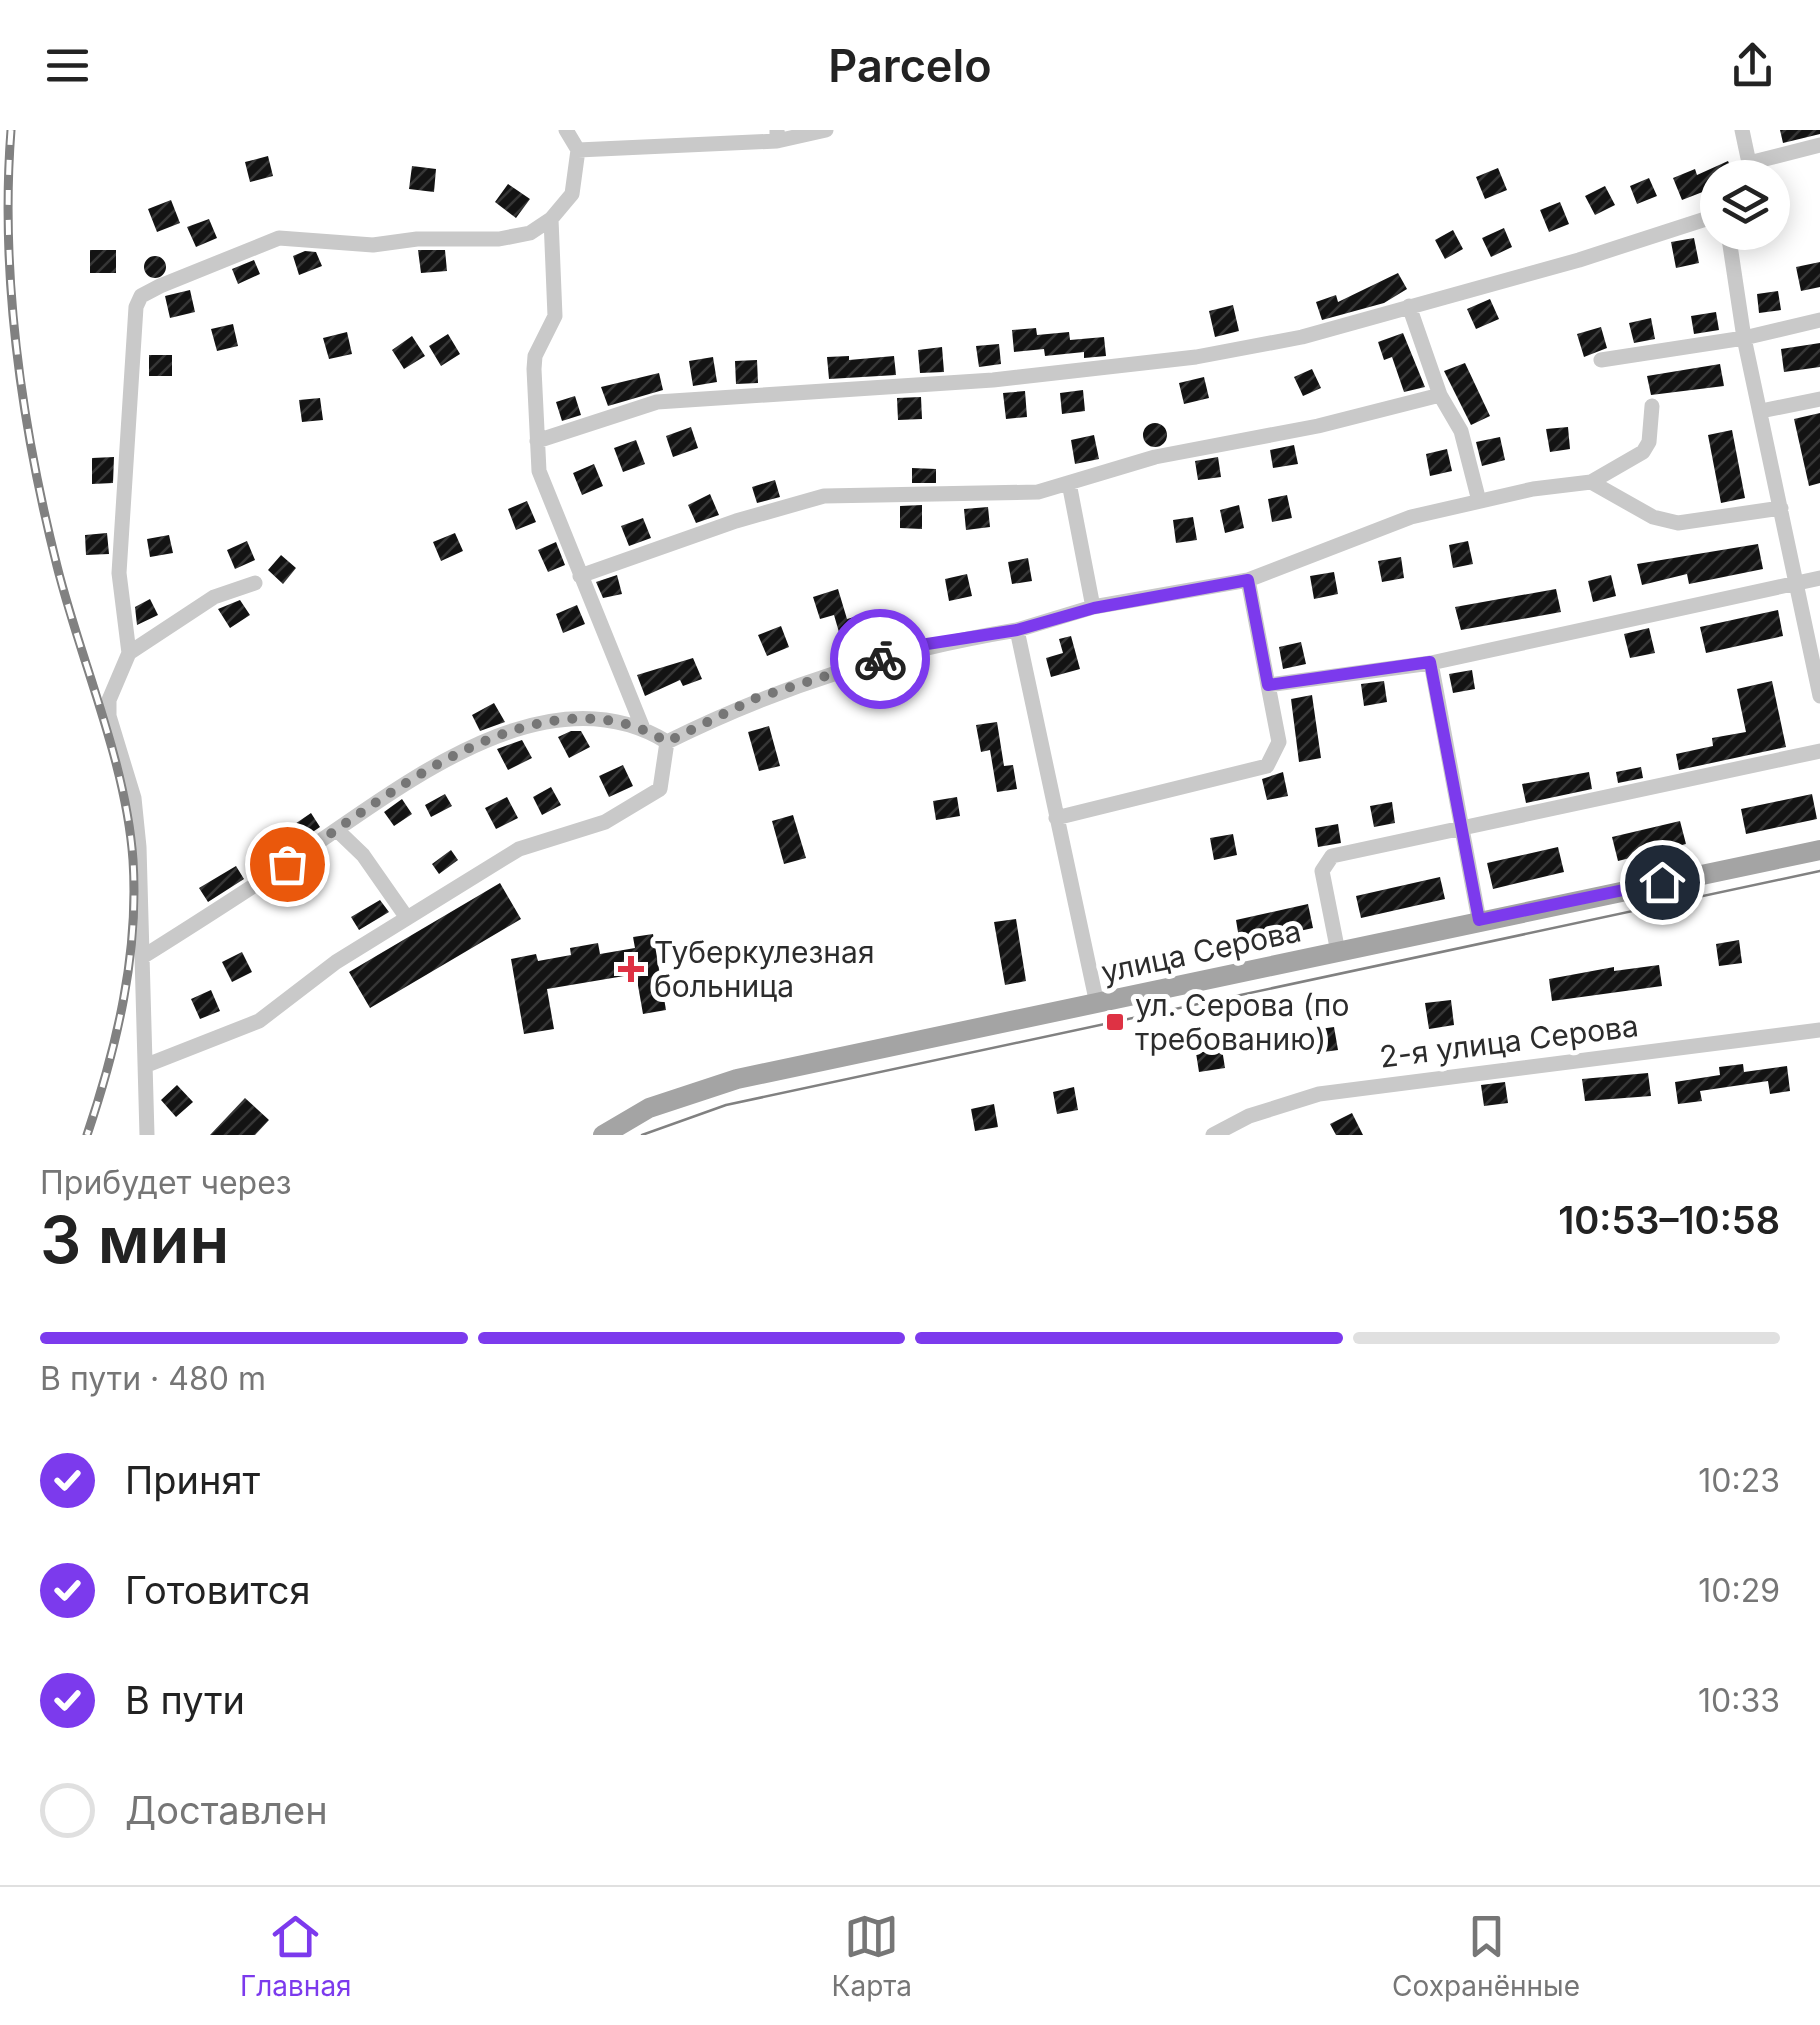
<!DOCTYPE html>
<html lang="ru">
<head>
<meta charset="utf-8">
<style>
  :root { --surface:#fff; --page:#f2f2f2; --text:#222; --muted:#767676; --line:#e0e0e0; --accent:#7c3aed }
  body { margin:0; font-family:Inter,sans-serif; background:var(--page); color:var(--text); height:100vh; display:flex; flex-direction:column; font-size:38px; white-space:nowrap }
  * { box-sizing:border-box; margin:0 }
  p { font-size:32px; color:var(--muted) }
  .icon { flex:none; width:55px; height:55px; fill:none; stroke:currentColor; stroke-width:2; stroke-linecap:round; stroke-linejoin:round }
  .map { position:relative; height:1005px; overflow:hidden }
  .drawer { display:flex; flex-direction:column; background:var(--surface); flex:1 }
  .drawer>* { flex:none }
  .fabs { position:absolute; left:1700px; top:30px; display:grid; gap:20px }
  .fabs a { display:grid; place-items:center; width:90px; height:90px; border-radius:50%; background:var(--surface); box-shadow:0 5px 25px #0003; font-size:50px }
  .pin { position:absolute; display:grid; place-items:center; width:85px; height:85px; color:#fff; margin:-42px; border:5px solid #fff; border-radius:50%; box-shadow:0 2px 10px #0007 }
  .courier { position:absolute; display:grid; place-items:center; width:100px; height:100px; margin:-50px; border:8px solid #7c3aed; border-radius:50%; background:#fff; color:#222; box-shadow:0 2px 12px #0007 }
  .headline em { font-style:normal; font-weight:600 }
  .headline div { display:flex; flex-direction:column-reverse }
  .headline { display:flex; align-items:center; justify-content:space-between; height:170px; padding:0 40px }
  h1 { font-size:65px; font-weight:600; line-height:75px }
  .bar { display:grid; grid-template-columns:repeat(4,1fr); gap:15px 10px; align-content:center; height:120px; padding:0 40px }
  .bar i { height:12px; border-radius:8px; background:var(--line) }
  .bar .active { background:var(--accent) }
  .bar p { grid-column:span 4 }
  ol { padding:0 40px; list-style:none }
  li { display:flex; align-items:center; gap:30px; height:110px }
  li p { margin-inline-start:auto }
  li .icon { padding:10px; border-radius:50%; background:var(--accent); color:#fff; stroke-width:4 }
  li:last-child { color:var(--muted) }
  li i { width:55px; height:55px; border:5px solid var(--line); border-radius:50% }
  header { display:flex; justify-content:space-between; align-items:center; height:130px; padding:0 40px; background:var(--surface); font-size:45px; font-weight:600 }
  .tabs { display:flex; justify-content:space-around; align-items:center; height:140px; border-top:2px solid var(--line); background:var(--surface); font-size:28px; color:var(--muted) }
  .tabs a { display:grid; justify-items:center; gap:5px }
  .tabs .active { color:var(--accent) }
  .map>svg:first-child { display:block }
</style>
</head>
<body>
<header><svg class="icon" aria-label="menu" viewBox="0 0 24 24"><path d="M4 6h16M4 12h16M4 18h16"/></svg>Parcelo<svg class="icon" aria-label="share" viewBox="0 0 24 24"><path d="M12 15V3M7 8l5-5 5 5M5 13v7h14v-7"/></svg></header>
<div class="map">
<svg width="1820" height="1005" viewBox="0 0 1820 1005">
  <defs>
    <pattern id="building-hatch" width="6" height="6" patternUnits="userSpaceOnUse" patternTransform="scale(2.5)"><rect width="6" height="6" fill="#131313"/><path d="M-1 1l2-2M0 6l6-6M5 7l2-2" fill="none" stroke="#363636"/></pattern>
  </defs>
  <rect width="100%" height="100%" fill="#fff"/>
  <path fill="url(#building-hatch)" d="M 1780,0 L 1820,0 L 1820,4 L 1783,13 Z
    M 268,26 L 273,46 L 250,52 L 245,32 Z
    M 1728,31 L 1735,48 L 1718,48 L 1718,56 L 1682,70 L 1673,48 L 1695,39 L 1697,45 Z
    M 412,36 L 436,39 L 434,62 L 409,59 Z
    M 1498,38 L 1507,60 L 1485,69 L 1476,47 Z
    M 1649,48 L 1657,66 L 1637,74 L 1630,56 Z
    M 508,54 L 530,69 L 516,88 L 495,72 Z
    M 1605,56 L 1615,75 L 1595,85 L 1585,66 Z
    M 171,70 L 180,93 L 157,102 L 148,79 Z
    M 1560,72 L 1569,94 L 1549,102 L 1540,80 Z
    M 209,89 L 217,108 L 196,117 L 187,97 Z
    M 1504,98 L 1512,117 L 1491,127 L 1482,108 Z
    M 1453,100 L 1463,119 L 1445,129 L 1435,110 Z
    M 1694,108 L 1699,133 L 1676,138 L 1671,112 Z
    M 90,120 L 116,120 L 116,143 L 90,143 Z
    M 418,120 L 445,120 L 447,141 L 421,143 Z
    M 305,121 L 316,122 L 322,136 L 299,145 L 293,126 Z
    M144 137a11 11 0 1 1 22 0a11 11 0 1 1-22 0Z
    M 254,130 L 260,144 L 238,154 L 232,139 Z
    M 1820,132 L 1820,157 L 1801,161 L 1796,137 Z
    M 1398,143 L 1407,159 L 1384,173 L 1322,190 L 1316,172 L 1336,165 L 1338,172 Z
    M 190,160 L 195,182 L 170,188 L 165,166 Z
    M 1778,161 L 1781,180 L 1759,183 L 1757,164 Z
    M 1490,169 L 1499,189 L 1476,199 L 1467,179 Z
    M 1233,175 L 1239,201 L 1215,207 L 1209,181 Z
    M 1716,182 L 1719,200 L 1694,204 L 1691,186 Z
    M 1651,188 L 1655,209 L 1634,213 L 1629,193 Z
    M 233,194 L 238,216 L 217,221 L 211,199 Z
    M 1601,197 L 1607,218 L 1584,227 L 1577,204 Z
    M 1036,198 L 1037,205 L 1069,202 L 1070,210 L 1104,207 L 1106,226 L 1084,228 L 1084,222 L 1045,226 L 1044,219 L 1014,222 L 1012,200 Z
    M 347,202 L 352,224 L 329,229 L 323,208 Z
    M 1403,203 L 1425,257 L 1404,262 L 1392,227 L 1384,230 L 1378,212 Z
    M 448,204 L 460,224 L 441,236 L 429,216 Z
    M 412,206 L 425,226 L 404,239 L 392,220 Z
    M 1820,213 L 1820,237 L 1784,242 L 1781,219 Z
    M 999,214 L 1001,234 L 979,237 L 976,216 Z
    M 942,217 L 944,242 L 920,243 L 918,220 Z
    M 149,225 L 172,225 L 172,246 L 149,246 Z
    M 849,226 L 849,230 L 894,226 L 896,245 L 829,249 L 827,227 Z
    M 713,227 L 717,252 L 693,256 L 689,231 Z
    M 757,230 L 758,253 L 736,254 L 735,231 Z
    M 1465,233 L 1490,286 L 1471,295 L 1444,241 Z
    M 1720,234 L 1724,256 L 1651,265 L 1647,246 Z
    M 1312,239 L 1321,258 L 1303,266 L 1294,247 Z
    M 659,243 L 663,260 L 608,276 L 601,257 Z
    M 1204,247 L 1209,268 L 1184,274 L 1179,253 Z
    M 1083,260 L 1085,281 L 1062,284 L 1060,263 Z
    M 1025,261 L 1027,287 L 1006,289 L 1003,263 Z
    M 575,266 L 581,285 L 562,291 L 556,272 Z
    M 921,267 L 922,289 L 898,290 L 897,268 Z
    M 320,268 L 323,290 L 302,292 L 299,270 Z
    M 1820,283 L 1820,353 L 1809,356 L 1794,289 Z
    M1143 305a12 12 0 1 1 24 0a12 12 0 1 1-24 0Z
    M 691,297 L 698,318 L 673,327 L 666,306 Z
    M 1568,297 L 1570,319 L 1550,322 L 1546,299 Z
    M 1732,300 L 1745,368 L 1721,373 L 1708,305 Z
    M 1094,305 L 1099,329 L 1075,334 L 1071,310 Z
    M 1500,307 L 1505,330 L 1482,336 L 1476,312 Z
    M 636,310 L 645,334 L 623,342 L 614,318 Z
    M 1294,315 L 1298,334 L 1273,338 L 1270,320 Z
    M 1447,319 L 1452,341 L 1430,346 L 1426,324 Z
    M 114,327 L 113,353 L 92,354 L 92,328 Z
    M 1218,327 L 1221,347 L 1198,350 L 1195,331 Z
    M 594,334 L 603,356 L 582,365 L 573,343 Z
    M 912,338 L 936,339 L 936,353 L 912,353 Z
    M 775,350 L 780,367 L 757,373 L 752,357 Z
    M 710,364 L 719,385 L 696,393 L 688,375 Z
    M 1287,365 L 1292,388 L 1272,392 L 1268,369 Z
    M 527,371 L 536,392 L 516,400 L 508,379 Z
    M 922,375 L 922,399 L 900,398 L 900,376 Z
    M 1239,375 L 1244,398 L 1225,403 L 1220,380 Z
    M 988,377 L 990,397 L 966,400 L 964,379 Z
    M 1193,387 L 1197,410 L 1176,413 L 1173,390 Z
    M 643,388 L 651,408 L 629,416 L 621,396 Z
    M 107,403 L 109,424 L 86,425 L 85,405 Z
    M 455,403 L 463,421 L 441,431 L 433,412 Z
    M 169,405 L 173,423 L 150,427 L 147,409 Z
    M 247,411 L 255,430 L 235,439 L 227,420 Z
    M 1468,411 L 1473,434 L 1453,438 L 1449,415 Z
    M 556,412 L 565,435 L 548,442 L 538,420 Z
    M 1758,414 L 1763,439 L 1689,454 L 1687,444 L 1642,455 L 1637,434 Z
    M 281,425 L 296,438 L 283,454 L 268,440 Z
    M 1401,427 L 1404,448 L 1382,452 L 1378,431 Z
    M 1028,428 L 1032,451 L 1012,454 L 1008,432 Z
    M 1334,442 L 1338,464 L 1314,469 L 1310,446 Z
    M 967,444 L 972,466 L 949,471 L 945,449 Z
    M 617,445 L 622,464 L 603,468 L 596,452 Z
    M 1611,445 L 1616,466 L 1593,472 L 1588,451 Z
    M 838,459 L 847,489 L 865,484 L 870,500 L 841,509 L 834,485 L 820,489 L 813,467 Z
    M 1556,459 L 1561,482 L 1461,500 L 1455,477 Z
    M 150,469 L 158,485 L 137,495 L 135,477 Z
    M 240,470 L 250,485 L 230,498 L 218,479 Z
    M 577,475 L 585,494 L 563,503 L 556,484 Z
    M 1778,480 L 1783,506 L 1706,523 L 1700,497 Z
    M 781,496 L 789,517 L 767,526 L 758,505 Z
    M 1649,498 L 1655,523 L 1630,528 L 1624,504 Z
    M 1071,506 L 1080,539 L 1051,547 L 1046,528 L 1063,523 L 1059,509 Z
    M 1301,512 L 1306,534 L 1283,539 L 1279,517 Z
    M 693,528 L 702,549 L 683,556 L 680,550 L 645,566 L 637,545 Z
    M 1472,540 L 1475,559 L 1453,563 L 1449,544 Z
    M 1384,551 L 1387,572 L 1364,576 L 1361,554 Z
    M 1772,551 L 1786,617 L 1679,640 L 1676,624 L 1713,616 L 1712,608 L 1746,602 L 1737,559 Z
    M 1312,565 L 1321,628 L 1299,632 L 1291,569 Z
    M 494,573 L 505,592 L 480,601 L 472,585 Z
    M 997,592 L 1004,636 L 1013,635 L 1017,659 L 997,662 L 990,620 L 981,622 L 976,595 Z
    M 769,596 L 780,636 L 759,641 L 748,602 Z
    M 571,601 L 581,601 L 590,617 L 569,628 L 558,607 Z
    M 522,610 L 532,628 L 508,640 L 497,619 Z
    M 623,635 L 633,656 L 609,667 L 599,646 Z
    M 1641,637 L 1643,648 L 1618,653 L 1616,642 Z
    M 1283,642 L 1288,666 L 1267,670 L 1262,649 Z
    M 1589,642 L 1592,659 L 1526,673 L 1522,654 Z
    M 551,657 L 561,675 L 542,685 L 533,667 Z
    M 445,664 L 452,676 L 431,687 L 425,675 Z
    M 1812,664 L 1817,689 L 1746,704 L 1741,679 Z
    M 507,667 L 518,688 L 496,699 L 485,678 Z
    M 957,667 L 960,686 L 936,690 L 933,671 Z
    M 402,669 L 412,684 L 394,696 L 384,682 Z
    M 1392,672 L 1395,693 L 1374,697 L 1370,676 Z
    M 311,683 L 320,697 L 298,712 L 289,698 Z
    M 793,685 L 806,728 L 784,734 L 772,691 Z
    M 1680,691 L 1686,714 L 1618,731 L 1612,707 Z
    M 1338,694 L 1341,713 L 1318,717 L 1315,698 Z
    M 1233,704 L 1237,725 L 1214,730 L 1210,708 Z
    M 1558,717 L 1564,742 L 1493,759 L 1487,733 Z
    M 451,720 L 458,730 L 439,744 L 432,734 Z
    M 236,736 L 244,749 L 208,772 L 199,758 Z
    M 1440,747 L 1445,769 L 1361,788 L 1356,766 Z
    M 500,753 L 521,789 L 370,878 L 349,842 Z
    M 380,770 L 389,782 L 359,800 L 351,787 Z
    M 1308,774 L 1313,798 L 1240,814 L 1236,790 Z
    M 1016,789 L 1026,851 L 1005,855 L 994,792 Z
    M 653,804 L 666,880 L 643,884 L 636,844 L 547,859 L 554,899 L 524,904 L 511,829 L 536,824 L 538,831 L 571,825 L 570,818 L 598,813 L 600,824 L 635,818 L 633,807 Z
    M 1739,810 L 1742,833 L 1719,836 L 1716,814 Z
    M 242,822 L 252,842 L 232,852 L 222,832 Z
    M 1659,835 L 1662,856 L 1552,871 L 1549,849 L 1614,837 L 1614,841 Z
    M 211,860 L 220,881 L 200,889 L 191,869 Z
    M 1451,870 L 1454,895 L 1429,899 L 1425,873 Z
    M 1334,897 L 1338,920 L 1316,923 L 1313,900 Z
    M 1222,919 L 1225,938 L 1199,942 L 1196,923 Z
    M 1743,934 L 1744,942 L 1787,936 L 1790,961 L 1770,964 L 1768,951 L 1700,961 L 1702,971 L 1678,974 L 1675,952 L 1720,945 L 1719,937 Z
    M 1648,943 L 1651,966 L 1585,971 L 1582,949 Z
    M 1505,952 L 1508,973 L 1484,976 L 1481,955 Z
    M 177,955 L 193,972 L 176,987 L 161,970 Z
    M 1074,957 L 1078,980 L 1057,984 L 1053,962 Z
    M 245,968 L 269,990 L 255,1005 L 210,1005 Z
    M 994,974 L 998,997 L 975,1001 L 971,979 Z
    M 1352,983 L 1363,1005 L 1336,1005 L 1330,994 Z"/>
  <g fill="none" stroke-linecap="round" stroke-linejoin="round">
    <path stroke="#c9c9c9" stroke-width="15" d="M 1742,0 L 1749,33 L 1746,48
      M 777,11 L 826,0
      M 578,20 L 777,11 L 777,0
      M 1749,33 L 1820,15
      M 551,89 L 555,186 L 535,226 L 534,239 L 539,341 L 642,596
      M 1728,102 L 1744,208 L 1820,566
      M 1409,176 L 1440,265 L 1461,301 L 1479,371
      M 1601,230 L 1744,208 L 1820,190
      M 1761,281 L 1820,269
      M 537,311 L 657,272 L 993,250 L 1196,227 L 1302,207 L 1579,130 L 1718,85
      M 1591,352 L 1643,322 L 1649,312 L 1652,276
      M 1069,353 L 1093,477
      M 580,446 L 736,391 L 824,366 L 1038,362 L 1155,327 L 1318,296 L 1440,265
      M 1248,450 L 1411,387 L 1533,359 L 1591,352 L 1653,387 L 1678,393 L 1781,378
      M 129,523 L 214,467 L 255,453
      M 1431,533 L 1479,790
      M 1056,688 L 1267,636 L 1279,612 L 1268,555
      M 337,700 L 363,725 L 407,788
      M 1338,822 L 1322,741 L 1332,726 L 1820,621
      M 144,826 C 198,792 252,758 304,722 C 402,656 547,538 667,612
      M 1097,874 L 1017,500 L 1093,477 L 1248,450 L 1268,555 L 1431,533 L 1820,448
      M 147,935 L 259,891 L 336,832 L 519,719 L 605,692 L 660,659 L 667,612 C 782,555 891,521 1017,500
      M 147,1005 L 139,717 L 134,668 L 109,586 L 109,570 L 129,523 L 119,443 L 136,177 L 141,166 L 160,156 L 279,108 L 373,115 L 417,109 L 499,109 L 530,103 L 551,89 L 572,64 L 578,20 L 566,0
      M 1213,1005 L 1249,986 L 1319,964 L 1820,900"/>
    <path stroke="#a4a4a4" stroke-width="20" d="M 603,1005 L 649,978 L 737,949 L 1820,720"/>
    <path stroke="#818181" stroke-width="2.5" d="M 642,1005 L 726,975 L 1820,741"/>
    <g stroke="#818181" stroke-width="9">
      <path id="rail" d="M 11,0 C 0,143 22,297 57,436 C 81,532 126,631 133,730 C 139,824 117,916 87,1005"/>
    </g>
    <use href="#rail" stroke="#fff" stroke-width="5" stroke-dasharray="15" stroke-linecap="butt"/>
  </g>
  <g fill="none" stroke-linecap="round" stroke-linejoin="round">
    <path stroke="#767676" stroke-width="10" stroke-dasharray="0 18" d="M 287,734 C 388,666 542,535 667,612 L 756,568 L 880,529"/>
    <path stroke="#7c3aed" stroke-width="12" d="M 880,529 L 927,514 L 1017,500 L 1094,478 L 1248,450 L 1268,555 L 1430,532 L 1479,790 L 1662,752"/>
  </g>
  <g fill="#de3244" stroke="#fff" stroke-width="4">
    <path d="M626 824h10v10h10v10h-10v10h-10v-10h-10v-10h10z"/>
    <rect x="1105" y="882" width="20" height="20" rx="5"/>
  </g>
  <g text-anchor="middle" dominant-baseline="central" stroke-width="10" stroke-linejoin="round" paint-order="stroke">
    <g font-size="30" fill="#2c2c2c" stroke="#fff">
      <text transform="translate(1201 821) rotate(-12)">улица Серова</text>
      <text transform="translate(1509 911) rotate(-7)">2-я улица Серова</text>
    </g>
    <g font-size="30" fill="#2c2c2c" stroke="#fff" text-anchor="start">
      <text x="654" y="822">Туберкулезная<tspan x="654" dy="34">больница</tspan></text>
      <text x="1135" y="875">ул. Серова (по<tspan x="1135" dy="34">требованию)</tspan></text>
    </g>
  </g>
</svg>
<div class="fabs">
<a><svg class="icon" aria-label="layers" viewBox="0 0 24 24"><path d="M12 4l9 5-9 5-9-5zM3 14l9 5 9-5"/></svg></a>
</div>
<div class="pin" style="left:287px;top:734px;background:#ea580c"><svg class="icon" aria-label="bag" viewBox="0 0 24 24"><path d="M5 8h14l-1 12H6zM9 8a3 3 0 0 1 6 0"/></svg></div>
<div class="pin" style="left:1662px;top:752px;background:#1f2937"><svg class="icon" aria-label="home" viewBox="0 0 24 24"><path d="M3 11l9-7 9 7M6 9v11h12V9"/></svg></div>
<div class="courier" style="left:880px;top:529px"><svg class="icon" aria-label="bike" viewBox="0 0 24 24"><circle cx="6" cy="16" r="4"/><circle cx="18" cy="16" r="4"/><path d="M6 16l4-8h5l3 8M10 8l3 8H6M13 5h3"/></svg></div>
</div>
<section class="drawer">
<div class="headline"><div><h1>3 мин</h1><p>Прибудет через</p></div><em>10:53–10:58</em></div>
<div class="bar"><i class="active"></i><i class="active"></i><i class="active"></i><i></i><p>В пути · 480 m</p></div>
<ol>
<li><svg class="icon" aria-label="check" viewBox="0 0 24 24"><path d="M5 12l5 5 9-10"/></svg>Принят<p>10:23</p></li>
<li><svg class="icon" aria-label="check" viewBox="0 0 24 24"><path d="M5 12l5 5 9-10"/></svg>Готовится<p>10:29</p></li>
<li><svg class="icon" aria-label="check" viewBox="0 0 24 24"><path d="M5 12l5 5 9-10"/></svg>В пути<p>10:33</p></li>
<li><i></i>Доставлен</li>
</ol>
</section>
<nav class="tabs">
<a class="active"><svg class="icon" aria-label="home" viewBox="0 0 24 24"><path d="M3 11l9-7 9 7M6 9v11h12V9"/></svg>Главная</a>
<a><svg class="icon" aria-label="map" viewBox="0 0 24 24"><path d="M3 6l6-2 6 2 6-2v14l-6 2-6-2-6 2zM9 4v14M15 6v14"/></svg>Карта</a>
<a><svg class="icon" aria-label="saved" viewBox="0 0 24 24"><path d="M7 4h10v16l-5-4-5 4z"/></svg>Сохранённые</a>
</nav>
</body>
</html>
